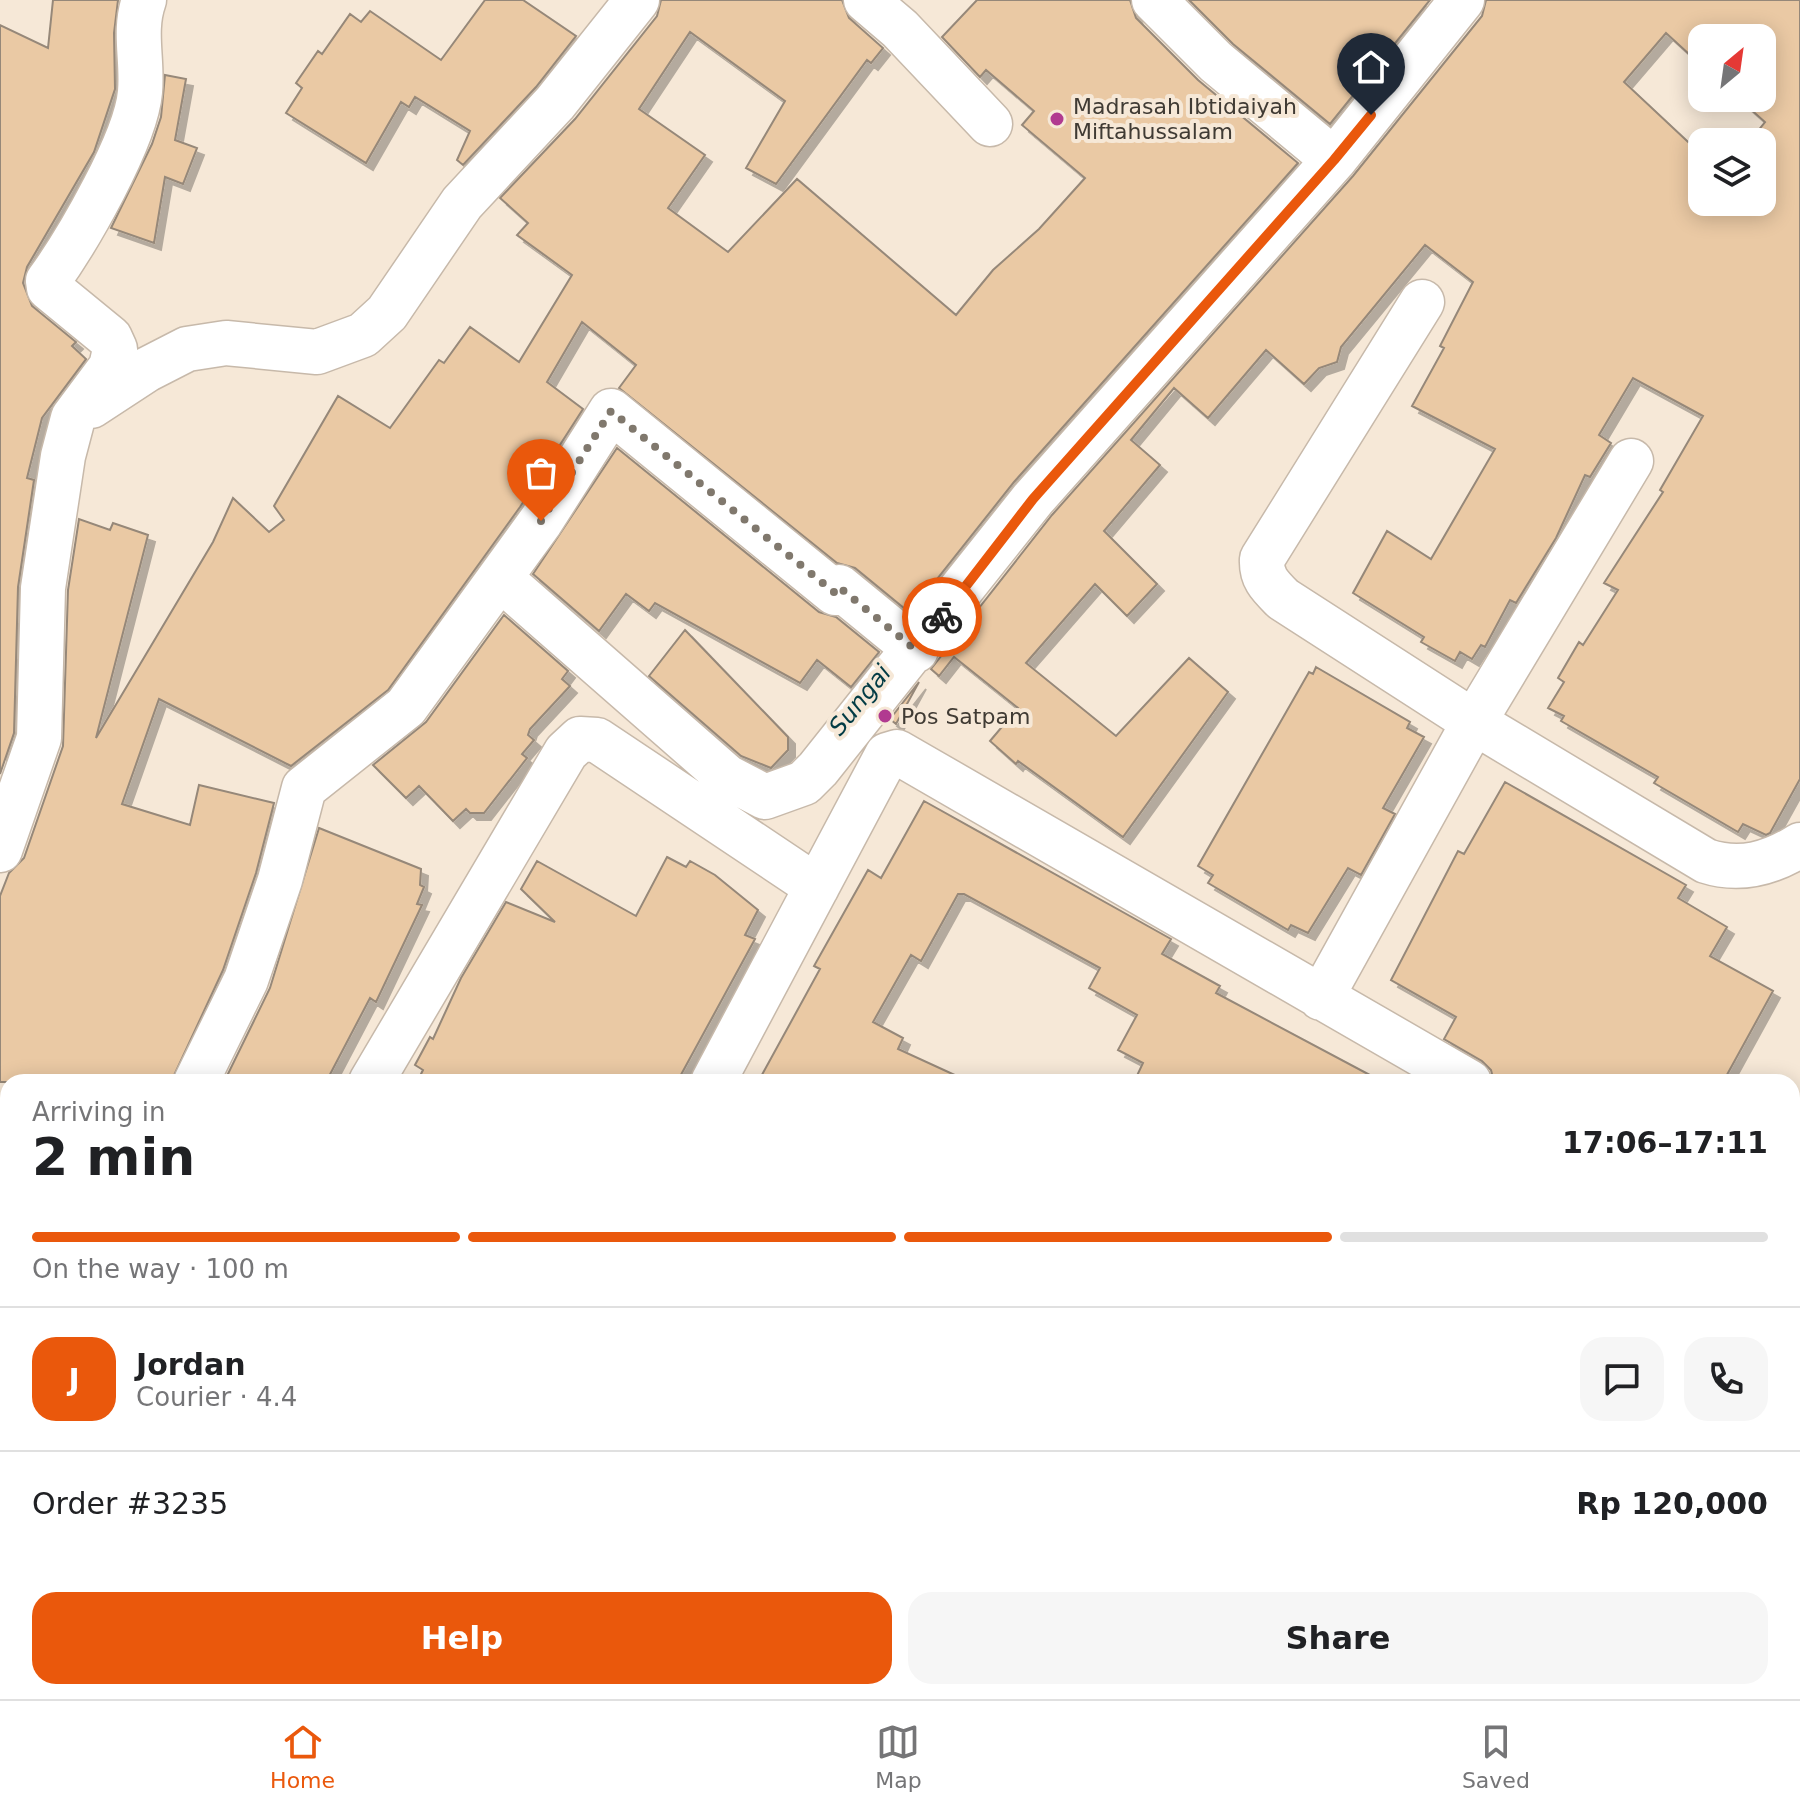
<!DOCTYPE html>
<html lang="en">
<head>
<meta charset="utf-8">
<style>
  :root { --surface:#fff; --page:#f6f6f6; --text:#202124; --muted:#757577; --line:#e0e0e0; --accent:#ea580c }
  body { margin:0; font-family:"DejaVu Sans",sans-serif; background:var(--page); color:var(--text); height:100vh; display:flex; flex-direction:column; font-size:30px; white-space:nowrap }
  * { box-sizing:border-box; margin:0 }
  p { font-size:26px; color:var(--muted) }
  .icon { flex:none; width:44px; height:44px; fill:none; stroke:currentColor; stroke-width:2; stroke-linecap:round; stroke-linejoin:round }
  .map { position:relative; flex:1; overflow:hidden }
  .details { position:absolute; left:0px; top:1074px; width:1800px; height:626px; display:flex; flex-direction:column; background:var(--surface); border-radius:24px 24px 0 0; box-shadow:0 4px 20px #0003 }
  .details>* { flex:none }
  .needle { width:52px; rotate:29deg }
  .fabs { position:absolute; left:1688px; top:24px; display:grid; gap:16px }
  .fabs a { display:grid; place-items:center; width:88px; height:88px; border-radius:16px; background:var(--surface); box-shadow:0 4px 20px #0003; font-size:40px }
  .pin { position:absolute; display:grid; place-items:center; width:68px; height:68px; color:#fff; margin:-82px -34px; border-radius:50% 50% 50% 0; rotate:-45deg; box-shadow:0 0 8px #0007 }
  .pin .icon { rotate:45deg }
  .courier { position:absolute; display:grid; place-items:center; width:80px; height:80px; margin:-40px; border:6px solid #ea580c; border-radius:50%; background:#fff; color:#222; box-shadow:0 2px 10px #0007 }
  .head em { font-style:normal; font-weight:700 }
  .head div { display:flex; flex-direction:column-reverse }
  .head { display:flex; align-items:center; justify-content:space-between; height:136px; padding:0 32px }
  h1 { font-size:52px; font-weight:700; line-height:60px }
  .bar { display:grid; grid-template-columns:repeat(4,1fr); gap:12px 8px; align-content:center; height:96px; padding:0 32px }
  .bar i { height:10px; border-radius:6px; background:var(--line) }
  .bar .current { background:var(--accent) }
  .bar p { grid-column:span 4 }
  .line { display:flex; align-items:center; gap:20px; padding:0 32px; border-top:2px solid var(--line) }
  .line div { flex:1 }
  .round { display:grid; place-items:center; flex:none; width:84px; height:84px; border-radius:24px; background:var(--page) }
  .button { display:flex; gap:16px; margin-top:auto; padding:16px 32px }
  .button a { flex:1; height:92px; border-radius:24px; background:var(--accent); color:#fff; font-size:32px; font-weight:700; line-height:92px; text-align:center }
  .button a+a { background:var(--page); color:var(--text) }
  .menu { display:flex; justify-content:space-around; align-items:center; height:112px; border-top:2px solid var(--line); background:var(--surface); font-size:22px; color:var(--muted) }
  .menu a { display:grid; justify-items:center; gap:4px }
  .menu .current { color:var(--accent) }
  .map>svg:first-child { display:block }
</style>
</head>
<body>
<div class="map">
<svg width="1800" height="1699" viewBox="0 0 1800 1699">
  <defs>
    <filter id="shadow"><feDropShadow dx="7" dy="7" stdDeviation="0" flood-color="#0004"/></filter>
  </defs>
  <rect width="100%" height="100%" fill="#f6e8d7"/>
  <path fill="#eac9a4" stroke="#968879" stroke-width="2" fill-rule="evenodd" filter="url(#shadow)" d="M 53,0 L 118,0 L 114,33 L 115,89 L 94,152 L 27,267 L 23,283 L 32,306 L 76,342 L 72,346 L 86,359 L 42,418 L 27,478 L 34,480 L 18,587 L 14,733 L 0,774 L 0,25 L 48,48 Z
    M 485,0 L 523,0 L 576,36 L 536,87 L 463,165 L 457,160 L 470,131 L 415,97 L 409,107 L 401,102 L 366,163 L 286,113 L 302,88 L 296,83 L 318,51 L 322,54 L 350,14 L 361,22 L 370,11 L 441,60 Z
    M 661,0 L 842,0 L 849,18 L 883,48 L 871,63 L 867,60 L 776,184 L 746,168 L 785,101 L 690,32 L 639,109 L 705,155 L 668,208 L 728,252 L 797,179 L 956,315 L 993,270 L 1039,229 L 1085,178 L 1022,125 L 1034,111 L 986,70 L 980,77 L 942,37 L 977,0 L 1130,0 L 1136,18 L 1198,80 L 1298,163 L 1014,482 L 910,613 L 855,568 L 837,563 L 619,388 L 636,365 L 582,322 L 547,382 L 583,409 L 520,507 L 388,690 L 291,766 L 159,699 L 122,804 L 190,825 L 199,785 L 274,803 L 256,873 L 223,970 L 171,1082 L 0,1082 L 0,896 L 9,873 L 24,858 L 63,746 L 68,590 L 79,519 L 110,530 L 113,523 L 148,535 L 96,738 L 213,542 L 233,498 L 269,532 L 284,520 L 274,506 L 338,396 L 390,428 L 439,360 L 444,363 L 470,327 L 519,362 L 572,275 L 517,235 L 528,223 L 500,198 L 575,119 L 657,16 Z
    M 1189,0 L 1430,0 L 1330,124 L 1233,44 Z
    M 1486,0 L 1800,0 L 1800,779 L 1770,833 L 1766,835 L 1743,824 L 1738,832 L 1654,783 L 1658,777 L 1561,721 L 1564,716 L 1548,708 L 1564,682 L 1558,678 L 1579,642 L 1583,645 L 1618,590 L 1604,583 L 1663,492 L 1660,490 L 1703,416 L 1633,378 L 1599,435 L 1611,443 L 1590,477 L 1585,475 L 1556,538 L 1516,603 L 1510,600 L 1485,647 L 1481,645 L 1472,659 L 1460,652 L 1455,661 L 1421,642 L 1424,637 L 1353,593 L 1387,531 L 1431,559 L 1495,449 L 1412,406 L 1444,348 L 1440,346 L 1473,282 L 1425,245 L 1341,347 L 1337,362 L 1319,368 L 1304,384 L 1266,350 L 1208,418 L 1174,388 L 1131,440 L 1160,465 L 1104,531 L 1157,584 L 1127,616 L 1095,584 L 1026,663 L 1116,736 L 1189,658 L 1228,692 L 1123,837 L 1018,761 L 1016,764 L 990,741 L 1018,708 L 954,657 L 939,676 L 931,669 L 1052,515 L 1353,176 L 1482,16 ZM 1666,33 L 1702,66 L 1702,38 L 1762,38 L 1762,98 L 1738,98 L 1765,122 L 1749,142 L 1762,142 L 1762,202 L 1702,202 L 1702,155 L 1624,82 Z
    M 165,75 L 186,79 L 175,140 L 197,148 L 183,184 L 165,177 L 154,243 L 111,228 L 152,144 L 161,117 Z
    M 617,448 L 819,612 L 836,617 L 879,652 L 851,687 L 817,660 L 800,683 L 655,603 L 649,611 L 626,594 L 599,631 L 533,574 Z
    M 504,615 L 568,671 L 562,679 L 570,686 L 530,729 L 528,735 L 534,740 L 522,754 L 527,758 L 484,813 L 470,813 L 466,809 L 453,821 L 419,786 L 406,798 L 373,765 L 426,722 Z
    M 685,630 L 788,737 L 788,750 L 771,768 L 741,756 L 649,676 Z
    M 1316,667 L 1410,722 L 1407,728 L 1424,737 L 1383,808 L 1395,814 L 1361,875 L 1348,868 L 1308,933 L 1291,925 L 1288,930 L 1208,883 L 1213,875 L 1198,866 L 1309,672 L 1313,674 Z
    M 919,682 L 896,724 L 890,719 Z
    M 1505,782 L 1686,885 L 1678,898 L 1727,927 L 1710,956 L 1773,991 L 1723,1082 L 1494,1082 L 1491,1070 L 1482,1061 L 1444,1039 L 1456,1017 L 1391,980 L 1458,851 L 1464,854 Z
    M 924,801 L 1171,939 L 1162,954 L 1220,986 L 1216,993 L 1383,1082 L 1134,1082 L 1143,1063 L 1118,1050 L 1137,1015 L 1089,988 L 1100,968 L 964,894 L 958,894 L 921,961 L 911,955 L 873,1022 L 903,1038 L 898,1049 L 970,1082 L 758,1082 L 820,969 L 814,966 L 868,870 L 881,878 Z
    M 319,828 L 421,869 L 420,885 L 424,887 L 417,904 L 422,905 L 376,1002 L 370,998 L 326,1082 L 224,1082 L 270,988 Z
    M 667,857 L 686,867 L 690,861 L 715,875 L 758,910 L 745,935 L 755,939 L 677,1082 L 417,1082 L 423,1070 L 415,1065 L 430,1037 L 433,1039 L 461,978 L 506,902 L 555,922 L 521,889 L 537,861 L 636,916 Z"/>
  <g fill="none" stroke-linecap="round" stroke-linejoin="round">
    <g stroke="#c7b9aa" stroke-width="47">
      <path id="minor" d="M 866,0 L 900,29 L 990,124
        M 1154,0 L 1216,62 L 1334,160
        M 1422,302 L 1262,559 C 1261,578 1270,586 1283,599 L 1474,722 L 1706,861 C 1740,872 1770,864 1800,845
        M 91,406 L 146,370 L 187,349 L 226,343 L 317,352 L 363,335 L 387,313 L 462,203 L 555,103 L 637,0
        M 501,579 L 727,777 L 765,797 L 804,783 L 818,769 L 1033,499 L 1334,160 L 1462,0
        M 0,850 L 39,738 L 43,588 L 63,456 L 73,418 L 111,367 L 115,349 L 110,338 L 49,288 L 48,281 C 77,241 136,140 140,92 C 143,60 133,31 144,0
        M 1321,998 L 1474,722 L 1631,461
        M 196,1082 L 246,980 L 280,880 L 304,788 L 406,707 L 541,521 L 611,411 L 835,593 L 839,587 L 916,650
        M 371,1082 L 566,752 L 580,739 L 597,740 L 817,887
        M 713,1082 L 887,755 L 897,752 L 1469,1082
        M 0,1466 L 8,1453
        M 1792,1555 L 1800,1559
        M 651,1692 L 663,1699
        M 1021,1692 L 1033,1699
        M 737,1699 L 740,1692
        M 877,1699 L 880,1692"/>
    </g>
    <use href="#minor" stroke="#fff" stroke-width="44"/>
  </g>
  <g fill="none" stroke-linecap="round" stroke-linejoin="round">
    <path stroke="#80786d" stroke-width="8" stroke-dasharray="0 14.4" d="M 541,521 L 611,411 L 835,593 L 839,587 L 916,650 L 942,617"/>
    <path stroke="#ea580c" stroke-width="10" d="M 942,617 L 1033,499 L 1334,160 L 1371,115"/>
  </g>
  <g fill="#b13a90" stroke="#f6e8d7" stroke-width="3">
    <circle cx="1057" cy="119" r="8"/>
    <circle cx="885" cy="716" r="8"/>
  </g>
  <g text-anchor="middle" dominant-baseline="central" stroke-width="8" stroke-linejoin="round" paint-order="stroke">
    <g font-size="22" fill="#403b34" stroke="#f6e8d7" text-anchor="start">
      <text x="1073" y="106">Madrasah Ibtidaiyah<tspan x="1073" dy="25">Miftahussalam</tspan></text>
      <text x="901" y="716">Pos Satpam</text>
    </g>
    <g font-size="24" font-style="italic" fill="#023b44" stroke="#f6e8d7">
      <text transform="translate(860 700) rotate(-51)">Sungai</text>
    </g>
  </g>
</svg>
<div class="fabs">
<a><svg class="needle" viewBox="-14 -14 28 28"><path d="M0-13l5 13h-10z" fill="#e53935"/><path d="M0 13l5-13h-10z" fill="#757577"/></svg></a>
<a><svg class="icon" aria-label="layers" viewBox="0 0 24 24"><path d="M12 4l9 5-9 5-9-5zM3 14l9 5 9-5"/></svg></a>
</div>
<div class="pin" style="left:541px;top:521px;background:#ea580c"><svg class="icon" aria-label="bag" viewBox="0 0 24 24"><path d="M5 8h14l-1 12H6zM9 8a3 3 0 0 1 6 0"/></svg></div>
<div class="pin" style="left:1371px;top:115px;background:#1f2937"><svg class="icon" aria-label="home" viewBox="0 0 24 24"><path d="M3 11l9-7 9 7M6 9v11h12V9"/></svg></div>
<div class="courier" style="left:942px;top:617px"><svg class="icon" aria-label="bike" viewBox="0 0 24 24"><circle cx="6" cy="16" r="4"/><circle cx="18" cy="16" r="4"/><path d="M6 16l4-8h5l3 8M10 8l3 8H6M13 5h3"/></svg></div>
<section class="details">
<div class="head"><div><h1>2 min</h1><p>Arriving in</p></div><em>17:06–17:11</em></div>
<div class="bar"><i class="current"></i><i class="current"></i><i class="current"></i><i></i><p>On the way · 100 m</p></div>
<div class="line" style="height:144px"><b class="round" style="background:var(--accent);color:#fff">J</b><div><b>Jordan</b><p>Courier · 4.4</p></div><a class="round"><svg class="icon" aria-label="chat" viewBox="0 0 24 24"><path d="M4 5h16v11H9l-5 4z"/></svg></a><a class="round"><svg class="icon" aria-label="phone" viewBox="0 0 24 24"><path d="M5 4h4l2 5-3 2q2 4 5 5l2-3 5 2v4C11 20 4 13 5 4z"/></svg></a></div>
<div class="line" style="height:104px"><div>Order #3235</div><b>Rp 120,000</b></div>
<div class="button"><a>Help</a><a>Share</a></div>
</section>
</div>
<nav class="menu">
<a class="current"><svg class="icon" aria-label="home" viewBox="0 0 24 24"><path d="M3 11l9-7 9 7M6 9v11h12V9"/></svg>Home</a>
<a><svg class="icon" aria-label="map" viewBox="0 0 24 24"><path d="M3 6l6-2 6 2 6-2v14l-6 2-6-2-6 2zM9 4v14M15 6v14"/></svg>Map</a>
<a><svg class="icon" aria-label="saved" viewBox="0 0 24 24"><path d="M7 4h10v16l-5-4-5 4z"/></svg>Saved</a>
</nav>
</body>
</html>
